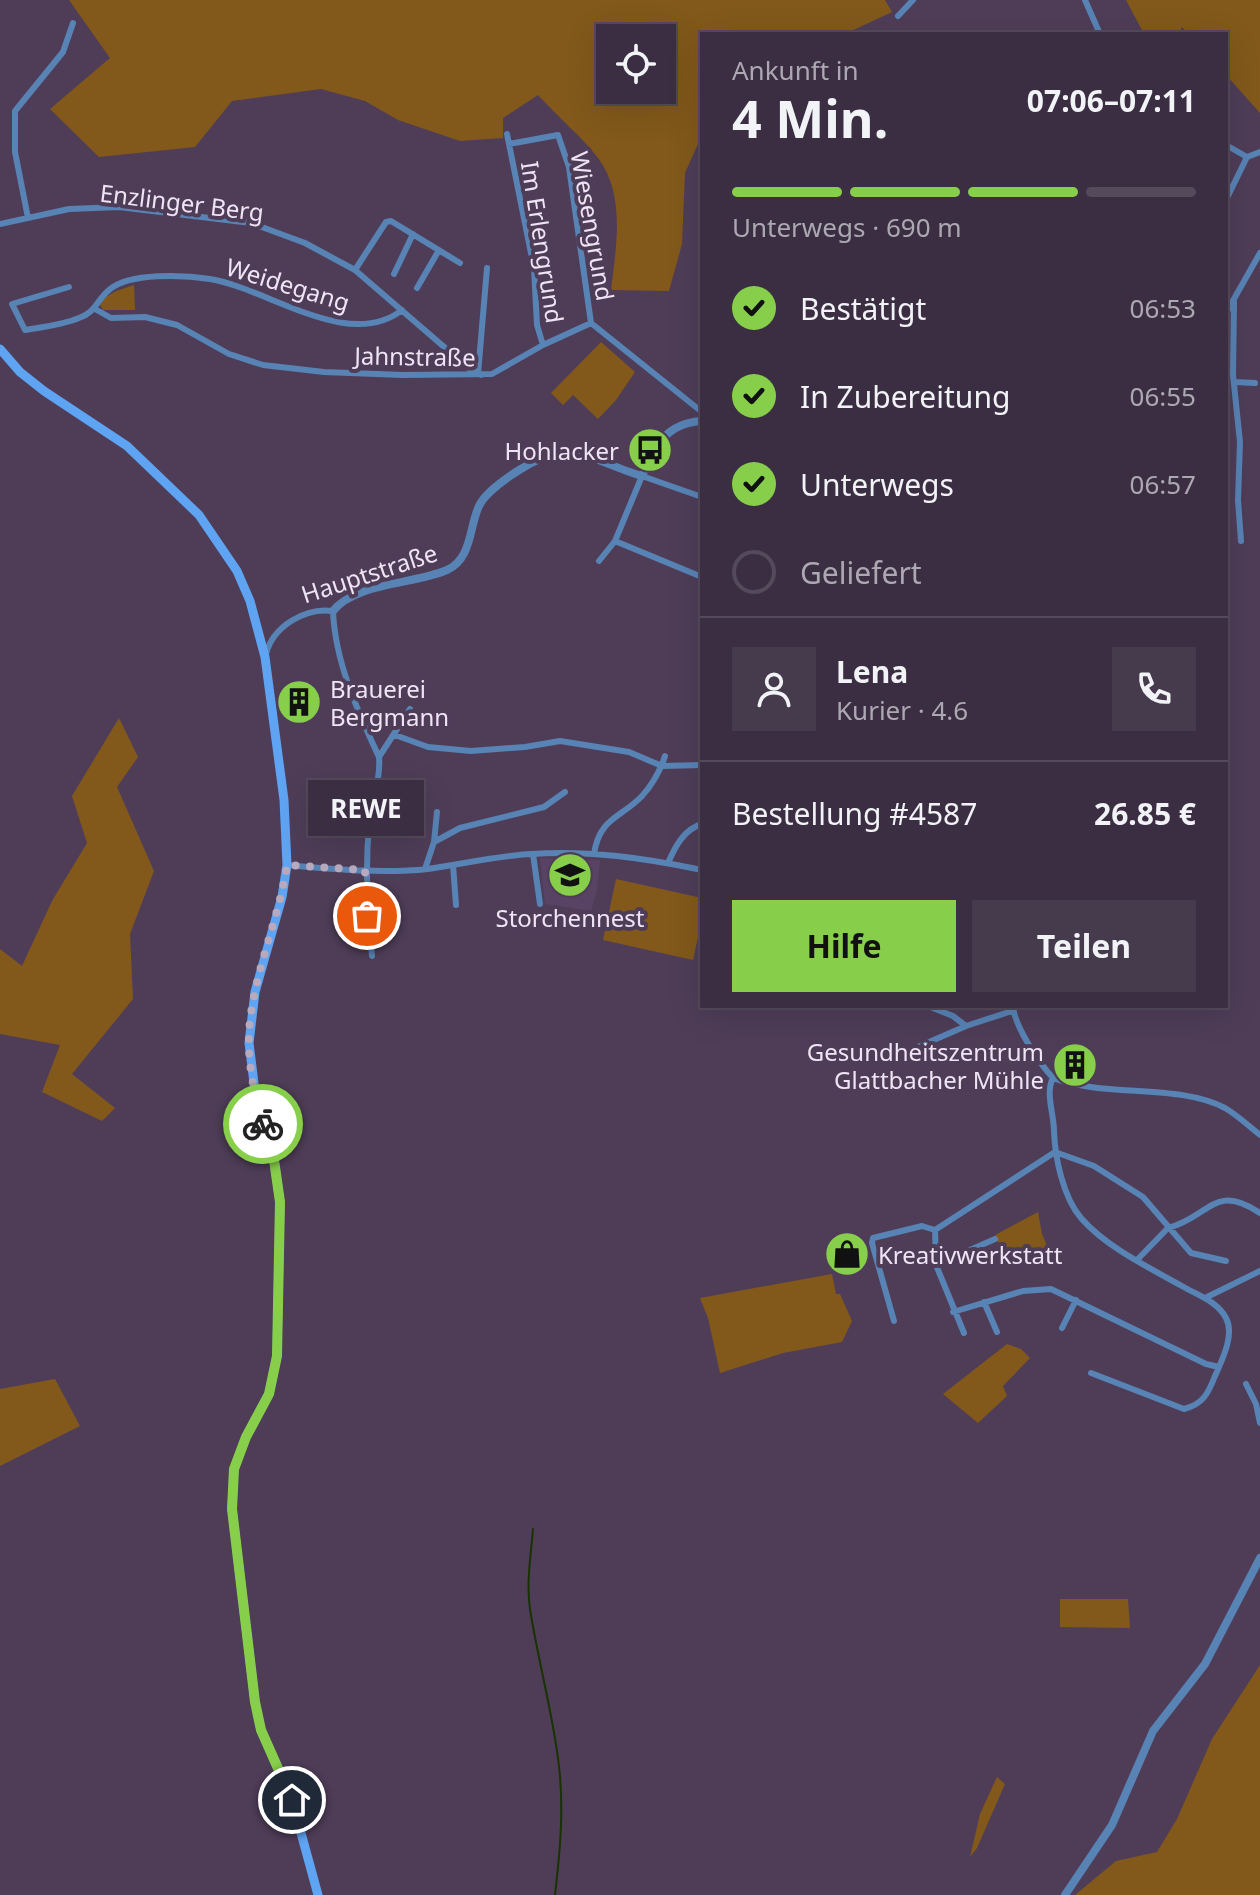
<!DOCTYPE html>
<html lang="de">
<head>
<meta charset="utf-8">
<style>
  :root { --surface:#3b2e42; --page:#463a4d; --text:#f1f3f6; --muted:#aca8b2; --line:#544a5b; --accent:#87cf4b }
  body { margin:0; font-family:"Noto Sans",sans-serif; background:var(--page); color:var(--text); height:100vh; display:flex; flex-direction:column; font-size:30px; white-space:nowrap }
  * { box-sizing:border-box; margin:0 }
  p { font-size:26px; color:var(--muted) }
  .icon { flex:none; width:44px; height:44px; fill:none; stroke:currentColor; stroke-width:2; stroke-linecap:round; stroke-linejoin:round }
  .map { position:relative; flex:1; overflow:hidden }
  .drawer { position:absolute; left:700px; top:32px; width:528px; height:976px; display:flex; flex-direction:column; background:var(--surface); border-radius:0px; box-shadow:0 8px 32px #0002,0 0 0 2px var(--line) }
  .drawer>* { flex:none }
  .controls { position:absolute; left:596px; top:24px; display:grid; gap:16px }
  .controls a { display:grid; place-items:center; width:80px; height:80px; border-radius:0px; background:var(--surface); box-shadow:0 8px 32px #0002,0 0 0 2px var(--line); font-size:40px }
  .pin { position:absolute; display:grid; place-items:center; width:68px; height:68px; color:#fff; margin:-34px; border:4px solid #fff; border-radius:50%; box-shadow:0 2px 8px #0007 }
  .courier { position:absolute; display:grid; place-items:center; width:80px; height:80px; margin:-40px; border:6px solid #87cf4b; border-radius:50%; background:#fff; color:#222; box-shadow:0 2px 10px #0007 }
  .bubble { position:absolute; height:56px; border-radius:0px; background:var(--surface); box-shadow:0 8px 32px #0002,0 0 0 2px var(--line); font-size:26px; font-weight:700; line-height:56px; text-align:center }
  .head em { font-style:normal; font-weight:700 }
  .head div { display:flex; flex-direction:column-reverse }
  .head { display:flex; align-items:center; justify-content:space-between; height:136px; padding:0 32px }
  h1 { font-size:52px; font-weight:700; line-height:60px }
  .bar { display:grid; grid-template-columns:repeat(4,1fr); gap:12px 8px; align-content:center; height:96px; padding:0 32px }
  .bar i { height:10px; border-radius:6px; background:var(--line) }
  .bar .active { background:var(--accent) }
  .bar p { grid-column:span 4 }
  .line { display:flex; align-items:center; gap:20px; padding:0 32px; border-top:2px solid var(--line) }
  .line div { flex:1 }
  .round { display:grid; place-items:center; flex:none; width:84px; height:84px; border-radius:0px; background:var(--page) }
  ol { padding:0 32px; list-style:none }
  li { display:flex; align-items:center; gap:24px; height:88px }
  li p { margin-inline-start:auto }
  li .icon { padding:8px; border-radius:50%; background:var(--accent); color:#111; stroke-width:4 }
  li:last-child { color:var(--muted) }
  li i { width:44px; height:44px; border:4px solid var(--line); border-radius:50% }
  .action { display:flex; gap:16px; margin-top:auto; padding:16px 32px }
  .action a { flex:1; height:92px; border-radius:0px; background:var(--accent); color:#111; font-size:32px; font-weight:700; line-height:92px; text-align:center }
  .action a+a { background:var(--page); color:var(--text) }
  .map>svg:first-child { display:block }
</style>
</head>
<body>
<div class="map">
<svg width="1260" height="1895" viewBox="0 0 1260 1895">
  <rect width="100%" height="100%" fill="#4f3d58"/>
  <path fill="#594365" d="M 540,858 L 600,860 L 597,890 L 591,911 L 545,904 Z"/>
  <path fill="#82591b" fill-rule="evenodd" d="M 69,0 L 885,0 L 892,12 L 845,34 L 702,34 L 702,135 L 685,173 L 682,244 L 669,291 L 611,290 C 616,248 626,195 598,158 C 582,137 556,115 538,95 L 503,118 L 503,138 L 460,141 L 398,120 L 365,101 L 321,89 L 232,101 L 195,147 L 99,157 L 50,109 L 110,58 ZM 610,38 L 662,38 L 662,90 L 610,90 Z
    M 1126,0 L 1260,0 L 1260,113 L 1226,75 L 1226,34 L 1188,34 L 1182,27 L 1179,34 L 1144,34 Z
    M 134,285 L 135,310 L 103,310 L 100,305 L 101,300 L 116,291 Z
    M 601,342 L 635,372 L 616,400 L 598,419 L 573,395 L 563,405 L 551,393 Z
    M 119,718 L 138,757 L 117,787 L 154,871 L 130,934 L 133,999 L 72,1074 L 115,1108 L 102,1121 L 42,1092 L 60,1045 L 0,1034 L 0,949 L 22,966 L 52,901 L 87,843 L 72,796 Z
    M 616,879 L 702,898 L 702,919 L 693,960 L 603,940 Z
    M 1038,1212 L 1042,1234 L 1052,1257 L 1043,1256 L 1032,1249 L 1001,1250 L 995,1235 Z
    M 832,1274 L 836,1294 L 840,1294 L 852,1321 L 842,1342 L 783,1353 L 720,1373 L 708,1318 L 700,1298 Z
    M 1007,1344 L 1021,1349 L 1030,1358 L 1003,1386 L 1007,1396 L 978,1423 L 943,1394 Z
    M 55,1379 L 80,1426 L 0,1466 L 0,1389 Z
    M 1060,1599 L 1128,1599 L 1130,1628 L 1060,1627 Z
    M 1260,1665 L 1260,1895 L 1075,1895 L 1116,1861 L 1157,1852 L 1177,1819 L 1212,1739 Z
    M 997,1777 L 1005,1784 L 977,1848 L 970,1857 L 980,1814 Z"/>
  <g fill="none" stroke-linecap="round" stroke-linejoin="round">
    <path stroke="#193300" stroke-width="2" d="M 533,1529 C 531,1555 526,1583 530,1609 C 538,1661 553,1713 559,1766 C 564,1809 560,1852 555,1895"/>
    <path stroke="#5883b5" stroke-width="6" d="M 1085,0 L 1100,34
      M 898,16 L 913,0
      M 507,134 L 534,268 L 537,325 L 543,345
      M 509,144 L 558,135 L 569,167 L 591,323
      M 1226,145 L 1247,157
      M 1226,200 L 1247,157 L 1260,152
      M 28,218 L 15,152 L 15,111 L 63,52 L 73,23
      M 0,224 L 69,209 L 119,207 L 251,223 L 305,243 L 355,270 L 472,371 L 481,375
      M 355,270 L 386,222 L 391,221 L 460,263
      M 394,274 L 413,234
      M 69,287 L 12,304 L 25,330 C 42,327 62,325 79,318 C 96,312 96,301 109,290 C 129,272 185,275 210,279 C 267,288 349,352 402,310
      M 417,288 L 439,250
      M 1234,302 L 1233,375 L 1240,442 L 1238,500 L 1241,541
      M 95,309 L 111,318 L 145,317 L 177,325 L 229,354 L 263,365 L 324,372 L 403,375 L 492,374 L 543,345 L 591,323 L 702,412
      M 1226,313 L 1260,253
      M 478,374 L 487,268
      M 1234,382 L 1255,383
      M 615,541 L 702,577
      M 599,561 L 615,541 L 642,476 L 702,497
      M 266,654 C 273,626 306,607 333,611 C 335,662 358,712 379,757 C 381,780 371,802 369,825 C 365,870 367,912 372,956
      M 395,735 L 428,747 L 471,751 L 525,747 L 560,741 L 629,752 L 662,766 L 702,765
      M 379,757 L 410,709
      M 434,842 L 437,812
      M 533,854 L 540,904
      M 594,854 C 599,818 621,818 642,796 C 653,784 660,771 665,756
      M 668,863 C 675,847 684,829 702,824
      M 287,865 C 333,869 381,874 428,869 C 462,864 496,856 531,854 C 589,850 645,858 702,870
      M 453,865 L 456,905
      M 425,869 L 434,842 L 460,828 L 544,807 L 565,792
      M 928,1006 L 953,1016 L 966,1026
      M 1013,1006 C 1014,1025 1039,1063 1053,1078 C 1105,1098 1178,1083 1225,1108 C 1237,1115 1249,1126 1260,1135
      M 861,1062 L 890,1059 L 966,1026 L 1012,1011
      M 1053,1078 C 1045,1093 1054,1114 1054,1131 C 1055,1158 1063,1197 1081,1218 C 1106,1247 1148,1267 1182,1286 C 1197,1295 1217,1301 1226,1318 C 1235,1335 1222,1360 1215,1376 C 1208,1394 1203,1404 1184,1409 L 1091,1373
      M 1055,1152 L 1094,1166 L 1143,1197 L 1191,1253 L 1226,1261
      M 1168,1228 C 1210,1217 1214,1182 1260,1213
      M 1137,1260 L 1168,1228
      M 936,1265 L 995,1239
      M 1205,1298 L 1260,1271
      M 984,1302 L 997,1332
      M 953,1312 L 1023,1291 L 1051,1289 L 1206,1364 L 1219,1367
      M 894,1321 L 872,1243 L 873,1238 L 922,1226 L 935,1230
      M 1062,1328 L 1076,1300
      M 964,1333 L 936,1265 L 935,1230 L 1055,1152
      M 1246,1384 L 1256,1404 L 1260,1423"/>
    <path stroke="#5883b5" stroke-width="8" d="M 333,611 C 354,583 416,584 447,570 C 472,559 469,527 479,506 C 488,486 544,451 566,451 C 583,451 622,471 642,476 C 655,446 666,423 702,421
      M 1065,1895 L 1112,1825 L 1153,1731 L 1205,1664 L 1260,1558"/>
    <path stroke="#5fa3f3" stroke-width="9" d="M 0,349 L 20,372 L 44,391 L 127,446 L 199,515 L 237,571 L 250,601 L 265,657 L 284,800 L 287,865 L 282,897 L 255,992 L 249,1043 L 255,1091 L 273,1153 L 280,1202 L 277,1356 L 269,1394 L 246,1437 L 234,1469 L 232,1509 L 255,1702 L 261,1730 L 292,1800 L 318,1895"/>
  </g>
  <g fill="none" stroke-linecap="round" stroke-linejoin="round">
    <path stroke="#b7aabe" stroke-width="8" stroke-dasharray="0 14.4" d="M 263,1124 C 253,1091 246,1055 250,1021 C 256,968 279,918 287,865 L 365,870 L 367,916"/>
    <path stroke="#87cf4b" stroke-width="10" d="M 263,1124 L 273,1153 L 280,1202 L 277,1356 L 269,1394 L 246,1437 L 234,1469 L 232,1509 L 255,1702 L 261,1730 L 292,1800"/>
  </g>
  <defs>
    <g id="bus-disc" transform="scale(2.3)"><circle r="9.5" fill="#87cf4b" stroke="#4f3d58"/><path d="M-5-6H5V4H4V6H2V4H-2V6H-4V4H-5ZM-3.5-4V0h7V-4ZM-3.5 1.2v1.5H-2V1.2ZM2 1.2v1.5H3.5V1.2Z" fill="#111"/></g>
    <g id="building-disc" transform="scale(2.3)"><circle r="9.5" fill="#87cf4b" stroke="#4f3d58"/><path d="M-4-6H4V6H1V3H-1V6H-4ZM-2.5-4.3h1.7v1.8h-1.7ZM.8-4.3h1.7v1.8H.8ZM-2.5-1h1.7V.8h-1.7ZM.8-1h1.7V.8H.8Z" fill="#111"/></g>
    <g id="school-disc" transform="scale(2.3)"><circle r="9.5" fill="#87cf4b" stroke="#4f3d58"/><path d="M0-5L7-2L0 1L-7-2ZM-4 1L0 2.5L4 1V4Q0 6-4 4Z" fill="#111"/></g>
    <g id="shop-disc" transform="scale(2.3)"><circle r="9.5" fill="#87cf4b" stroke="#4f3d58"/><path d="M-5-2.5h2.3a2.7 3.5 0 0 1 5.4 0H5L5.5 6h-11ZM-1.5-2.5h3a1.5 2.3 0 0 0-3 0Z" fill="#111"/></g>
  </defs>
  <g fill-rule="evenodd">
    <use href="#bus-disc" x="650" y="450"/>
    <use href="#building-disc" x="299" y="702"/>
    <use href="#school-disc" x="570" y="875"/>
    <use href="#building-disc" x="1075" y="1065"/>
    <use href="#shop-disc" x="847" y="1254"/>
  </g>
  <g text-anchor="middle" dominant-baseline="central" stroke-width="8" stroke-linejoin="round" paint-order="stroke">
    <g font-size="24" fill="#efe4f5" stroke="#4f3d58">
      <text transform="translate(182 202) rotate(7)">Enzlinger Berg</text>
      <text transform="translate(593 226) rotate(80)">Wiesengrund</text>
      <text transform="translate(543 242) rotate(81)">Im Erlengrund</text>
      <text transform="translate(288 284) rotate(17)">Weidegang</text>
      <text transform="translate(415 356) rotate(1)">Jahnstraße</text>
      <text transform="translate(369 573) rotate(-18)">Hauptstraße</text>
    </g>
    <g font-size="24" fill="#efe4f5" stroke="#4f3d58" text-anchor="end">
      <text x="619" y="450">Hohlacker</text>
      <text x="330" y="688" text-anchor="start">Brauerei<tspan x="330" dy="28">Bergmann</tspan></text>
      <text x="570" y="917" text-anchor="middle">Storchennest</text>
      <text x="1044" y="1051">Gesundheitszentrum<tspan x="1044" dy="28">Glattbacher Mühle</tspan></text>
      <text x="878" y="1254" text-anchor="start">Kreativwerkstatt</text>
    </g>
  </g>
</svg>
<div class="controls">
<a><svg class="icon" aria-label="locate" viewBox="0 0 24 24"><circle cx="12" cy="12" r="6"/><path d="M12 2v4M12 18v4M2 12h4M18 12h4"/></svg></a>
</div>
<div class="pin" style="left:367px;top:916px;background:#ea580c"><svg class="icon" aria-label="bag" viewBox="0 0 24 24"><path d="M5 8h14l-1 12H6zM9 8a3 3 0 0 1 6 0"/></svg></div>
<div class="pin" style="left:292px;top:1800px;background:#1f2937"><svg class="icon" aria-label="home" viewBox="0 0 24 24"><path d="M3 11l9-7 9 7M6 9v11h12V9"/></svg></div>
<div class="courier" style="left:263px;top:1124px"><svg class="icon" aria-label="bike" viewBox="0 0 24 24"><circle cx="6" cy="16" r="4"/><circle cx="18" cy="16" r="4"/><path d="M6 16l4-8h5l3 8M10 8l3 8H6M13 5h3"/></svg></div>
<div class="bubble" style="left:308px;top:780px;width:116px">REWE</div>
<section class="drawer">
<div class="head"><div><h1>4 Min.</h1><p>Ankunft in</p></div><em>07:06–07:11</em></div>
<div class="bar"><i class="active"></i><i class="active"></i><i class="active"></i><i></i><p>Unterwegs · 690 m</p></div>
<ol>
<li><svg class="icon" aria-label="check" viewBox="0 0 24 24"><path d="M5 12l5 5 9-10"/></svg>Bestätigt<p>06:53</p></li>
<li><svg class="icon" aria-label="check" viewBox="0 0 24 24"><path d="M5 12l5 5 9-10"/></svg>In Zubereitung<p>06:55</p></li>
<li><svg class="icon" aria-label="check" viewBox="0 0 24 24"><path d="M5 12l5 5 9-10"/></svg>Unterwegs<p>06:57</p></li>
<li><i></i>Geliefert</li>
</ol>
<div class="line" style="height:144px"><a class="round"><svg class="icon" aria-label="person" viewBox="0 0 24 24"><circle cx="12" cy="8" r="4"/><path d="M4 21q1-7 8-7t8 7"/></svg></a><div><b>Lena</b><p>Kurier · 4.6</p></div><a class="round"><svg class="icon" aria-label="phone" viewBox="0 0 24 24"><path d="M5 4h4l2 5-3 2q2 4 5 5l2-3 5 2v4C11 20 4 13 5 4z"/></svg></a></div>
<div class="line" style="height:104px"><div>Bestellung #4587</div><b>26.85 €</b></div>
<div class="action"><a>Hilfe</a><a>Teilen</a></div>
</section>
</div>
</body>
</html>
